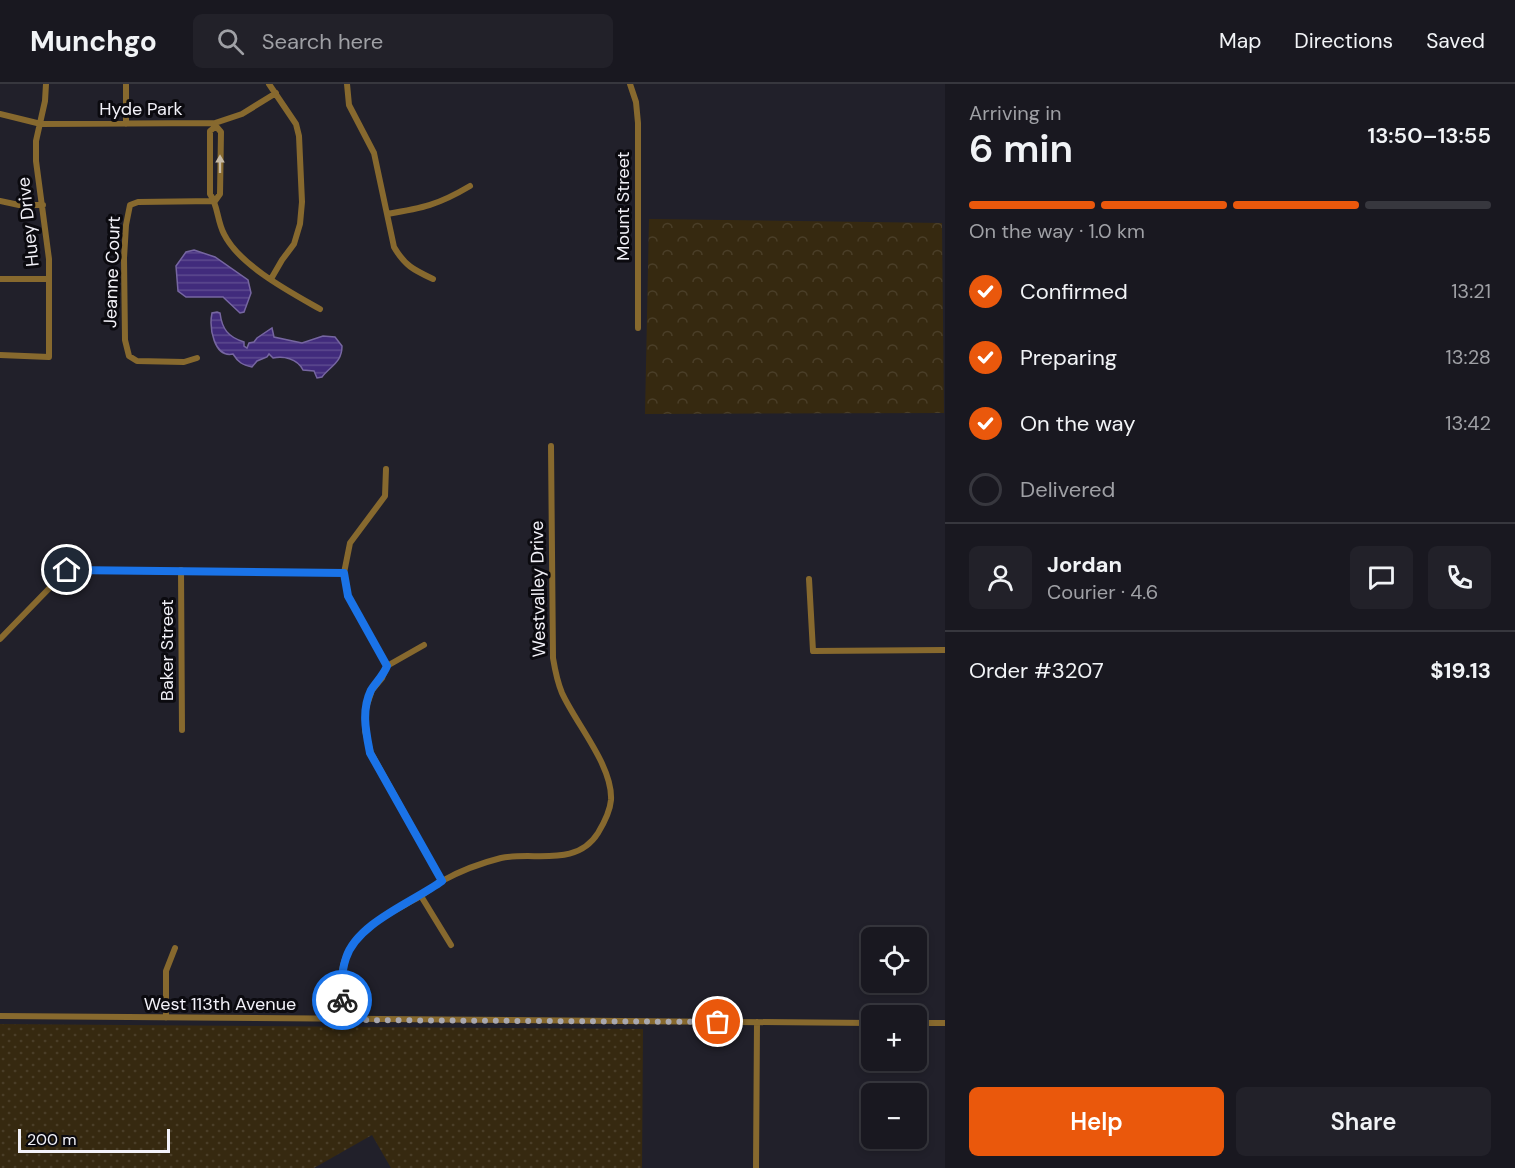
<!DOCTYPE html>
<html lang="en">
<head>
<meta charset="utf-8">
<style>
  :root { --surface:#191820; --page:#222129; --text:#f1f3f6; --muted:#9fa0a5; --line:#37373e; --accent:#ea580c }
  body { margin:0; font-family:"DM Sans",sans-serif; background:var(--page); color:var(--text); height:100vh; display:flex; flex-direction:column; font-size:22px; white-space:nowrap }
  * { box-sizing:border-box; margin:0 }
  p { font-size:20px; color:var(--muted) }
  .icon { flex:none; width:33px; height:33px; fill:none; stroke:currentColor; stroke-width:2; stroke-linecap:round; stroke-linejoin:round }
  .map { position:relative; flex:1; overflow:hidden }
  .sheet { display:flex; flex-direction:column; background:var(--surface); width:570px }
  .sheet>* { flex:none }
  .controls { position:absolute; left:861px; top:843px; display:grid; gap:12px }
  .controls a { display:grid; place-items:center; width:66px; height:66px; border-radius:9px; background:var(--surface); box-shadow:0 3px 9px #0003,0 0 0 2px var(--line); font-size:30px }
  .scale { position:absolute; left:18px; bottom:15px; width:152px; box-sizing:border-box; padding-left:6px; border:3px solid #f2f1f8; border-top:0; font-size:16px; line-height:21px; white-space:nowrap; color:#f2f1f8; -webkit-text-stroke:4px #0b0a0f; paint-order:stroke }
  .pin { position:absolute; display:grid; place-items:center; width:51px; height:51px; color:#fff; margin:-26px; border:3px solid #fff; border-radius:50%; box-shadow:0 2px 6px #0007 }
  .courier { position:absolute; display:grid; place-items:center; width:60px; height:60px; margin:-30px; border:4px solid #1a73e8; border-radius:50%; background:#fff; color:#222; box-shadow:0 2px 8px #0007 }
  .headline em { font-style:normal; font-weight:600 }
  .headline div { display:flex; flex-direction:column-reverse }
  .headline { display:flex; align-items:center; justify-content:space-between; height:102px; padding:0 24px }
  h1 { font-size:39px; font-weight:600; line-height:45px }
  .bar { display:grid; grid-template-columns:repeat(4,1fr); gap:9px 6px; align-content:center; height:72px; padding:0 24px }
  .bar i { height:8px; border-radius:4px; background:var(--line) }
  .bar .current { background:var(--accent) }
  .bar p { grid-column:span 4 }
  .line { display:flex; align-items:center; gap:15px; padding:0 24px; border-top:2px solid var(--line) }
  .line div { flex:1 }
  .round { display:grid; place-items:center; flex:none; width:63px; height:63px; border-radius:9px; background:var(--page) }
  ol { padding:0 24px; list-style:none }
  li { display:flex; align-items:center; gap:18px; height:66px }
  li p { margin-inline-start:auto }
  li .icon { padding:6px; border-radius:50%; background:var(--accent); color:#fff; stroke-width:4 }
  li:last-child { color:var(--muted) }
  li i { width:33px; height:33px; border:3px solid var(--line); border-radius:50% }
  .primary-button { display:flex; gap:12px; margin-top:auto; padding:12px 24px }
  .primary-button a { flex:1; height:69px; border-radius:9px; background:var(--accent); color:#fff; font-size:24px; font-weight:600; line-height:69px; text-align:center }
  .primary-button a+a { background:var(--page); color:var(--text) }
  header { display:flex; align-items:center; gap:36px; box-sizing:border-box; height:84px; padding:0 30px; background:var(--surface); border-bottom:2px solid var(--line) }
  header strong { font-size:28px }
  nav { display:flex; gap:33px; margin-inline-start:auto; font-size:21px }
  .search { width:420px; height:54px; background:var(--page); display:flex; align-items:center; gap:15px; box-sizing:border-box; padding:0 21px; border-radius:9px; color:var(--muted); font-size:22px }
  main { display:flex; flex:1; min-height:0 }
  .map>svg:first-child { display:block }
</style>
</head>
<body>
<header>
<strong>Munchgo</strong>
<div class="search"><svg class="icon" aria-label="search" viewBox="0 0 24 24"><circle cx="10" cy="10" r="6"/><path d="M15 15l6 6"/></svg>Search here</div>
<nav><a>Map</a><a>Directions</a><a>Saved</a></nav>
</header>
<main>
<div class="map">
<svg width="945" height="1084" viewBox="0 0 945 1084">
  <defs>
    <pattern id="grass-dots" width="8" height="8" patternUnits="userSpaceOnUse" patternTransform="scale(1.5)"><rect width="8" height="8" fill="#362910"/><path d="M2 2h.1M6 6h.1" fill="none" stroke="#4a3e28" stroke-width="1.8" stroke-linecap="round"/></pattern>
    <pattern id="forest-crowns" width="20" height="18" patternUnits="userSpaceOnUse" patternTransform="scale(1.5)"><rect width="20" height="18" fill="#362910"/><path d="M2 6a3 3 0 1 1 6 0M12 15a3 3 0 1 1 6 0" fill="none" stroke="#4a3e28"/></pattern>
    <pattern id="water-rules" width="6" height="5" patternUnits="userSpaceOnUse" patternTransform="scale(1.5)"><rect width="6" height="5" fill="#412b7c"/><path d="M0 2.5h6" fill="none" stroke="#5d4a8f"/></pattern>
  </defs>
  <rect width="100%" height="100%" fill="#21202a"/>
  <path fill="url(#grass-dots)" d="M 0,940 L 643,945 L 642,1084 L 391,1084 L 372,1051 L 314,1084 L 0,1084 Z"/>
  <path fill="url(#forest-crowns)" d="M 649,135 L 942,139 L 944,329 L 645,330 Z"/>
  <path fill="url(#water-rules)" stroke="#7666a1" stroke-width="1.5" d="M 194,166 L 215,173 L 248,196 L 251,209 L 244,228 L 240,229 L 223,213 L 186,213 L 178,207 L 176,182 L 186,168 Z
    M 217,228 L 220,229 C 222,245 228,253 244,258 L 244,262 L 247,264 L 249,259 L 254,258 L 257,254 L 272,244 L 274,253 L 302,259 L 323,252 L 335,253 L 342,262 C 342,279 330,282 322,293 L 317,294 L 314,287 L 303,286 C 297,274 283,272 273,274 L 269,270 L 267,273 L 257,277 L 252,283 C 242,281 238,278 233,270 C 214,274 209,244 212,229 Z"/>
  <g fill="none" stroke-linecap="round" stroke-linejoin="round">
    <path stroke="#87692e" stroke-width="6" d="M 269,0 L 296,40 L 299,52 L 302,118 L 300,140 L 294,160 L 282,176 L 271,195
      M 347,0 L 349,21 L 374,69 L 394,163 C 405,182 414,186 433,195
      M 630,0 L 636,18 L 638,39 L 638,244
      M 0,30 L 41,40 L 215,39 L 242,30 L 276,9
      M 126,40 L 126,0
      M 215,43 L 210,47 L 210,110 C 218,121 217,137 224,150 C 239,181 290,208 320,225
      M 0,117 L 19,121 L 43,121
      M 215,117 L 220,110 L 221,48 L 215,41
      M 387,130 C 423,124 438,121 470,102
      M 0,195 L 49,195
      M 0,271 L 49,273 L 49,175 L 36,77 L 36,57 L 45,17 L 46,0
      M 197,274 L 184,278 L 137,277 L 129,272 L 125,256 L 124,174 L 126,141 L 130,121 L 138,118 L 215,117
      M 386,385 L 385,412 L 350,459 L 344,489 L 348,512 L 387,582
      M 181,486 L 182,646
      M 809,495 L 813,567 L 945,566
      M 0,555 L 67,486 L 344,489
      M 424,561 L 387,582 L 382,594 L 372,606 L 365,627 L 365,647 L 371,669 L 442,797
      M 421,812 L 451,861
      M 0,932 L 872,939
      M 166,934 L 166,887 L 175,864
      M 343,936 C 342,916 338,891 346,872 C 359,842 393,828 419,813 C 427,808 434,802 442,797 C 460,787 481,779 501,774 C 534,767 576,784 598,749 C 604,739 610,728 611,716 C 613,682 576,640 562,609 C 557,597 555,586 553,574 L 551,362
      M 916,939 L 945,939
      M 756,1084 L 757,938"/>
  </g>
  <defs><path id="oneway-solid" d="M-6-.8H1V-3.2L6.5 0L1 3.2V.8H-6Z" transform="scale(1.5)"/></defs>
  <use fill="#c7bba7" href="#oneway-solid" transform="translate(220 80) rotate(-90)"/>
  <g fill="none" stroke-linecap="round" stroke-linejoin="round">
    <path stroke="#a9a8b0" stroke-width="6" stroke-dasharray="0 10.8" d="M 342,916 L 343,936 L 718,938"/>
    <path stroke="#1a73e8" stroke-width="8" d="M 67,486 L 344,489 L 348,512 L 387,582 C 383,592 376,598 371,606 C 361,627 366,648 370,669 L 442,797 C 413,818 357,839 346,874 C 341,888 341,902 342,916"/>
  </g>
  <g text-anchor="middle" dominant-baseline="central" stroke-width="6" stroke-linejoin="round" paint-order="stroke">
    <g font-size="18" fill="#f2f1f8" stroke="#0b0a0f">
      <text x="141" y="25">Hyde Park</text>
      <text transform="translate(623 122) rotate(-90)">Mount Street</text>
      <text transform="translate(28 138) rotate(-96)">Huey Drive</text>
      <text transform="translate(112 188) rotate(-88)">Jeanne Court</text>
      <text transform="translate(538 505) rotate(-91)">Westvalley Drive</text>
      <text transform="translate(167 566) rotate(-90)">Baker Street</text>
      <text x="220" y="920">West 113th Avenue</text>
    </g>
  </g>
</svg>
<div class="controls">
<a><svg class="icon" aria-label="locate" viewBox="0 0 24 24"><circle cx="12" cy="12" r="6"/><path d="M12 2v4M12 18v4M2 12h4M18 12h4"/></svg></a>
<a>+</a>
<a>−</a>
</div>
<div class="scale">200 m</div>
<div class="pin" style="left:718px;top:938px;background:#ea580c"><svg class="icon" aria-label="bag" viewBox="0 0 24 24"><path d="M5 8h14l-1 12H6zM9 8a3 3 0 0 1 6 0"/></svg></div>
<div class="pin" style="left:67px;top:486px;background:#1f2937"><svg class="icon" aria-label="home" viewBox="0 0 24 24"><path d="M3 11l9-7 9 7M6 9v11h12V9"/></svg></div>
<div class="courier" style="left:342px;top:916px"><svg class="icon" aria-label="bike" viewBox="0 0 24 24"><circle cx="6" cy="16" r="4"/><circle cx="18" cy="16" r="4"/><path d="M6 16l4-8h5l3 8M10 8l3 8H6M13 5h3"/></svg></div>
</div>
<section class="sheet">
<div class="headline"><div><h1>6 min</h1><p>Arriving in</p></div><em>13:50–13:55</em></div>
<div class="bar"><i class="current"></i><i class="current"></i><i class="current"></i><i></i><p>On the way · 1.0 km</p></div>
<ol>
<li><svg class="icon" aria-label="check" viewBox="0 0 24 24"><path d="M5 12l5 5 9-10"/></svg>Confirmed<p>13:21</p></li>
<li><svg class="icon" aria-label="check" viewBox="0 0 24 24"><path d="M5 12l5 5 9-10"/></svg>Preparing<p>13:28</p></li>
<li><svg class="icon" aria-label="check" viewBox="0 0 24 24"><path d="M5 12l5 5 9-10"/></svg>On the way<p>13:42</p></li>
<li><i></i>Delivered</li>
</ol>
<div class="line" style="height:108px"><a class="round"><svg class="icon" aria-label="person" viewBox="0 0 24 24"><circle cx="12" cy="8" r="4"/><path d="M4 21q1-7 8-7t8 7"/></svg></a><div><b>Jordan</b><p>Courier · 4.6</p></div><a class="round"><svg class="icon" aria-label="chat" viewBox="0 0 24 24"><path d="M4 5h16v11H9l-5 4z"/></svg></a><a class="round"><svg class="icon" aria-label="phone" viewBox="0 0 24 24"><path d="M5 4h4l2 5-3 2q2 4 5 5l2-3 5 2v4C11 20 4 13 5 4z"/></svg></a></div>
<div class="line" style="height:78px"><div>Order #3207</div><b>$19.13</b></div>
<div class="primary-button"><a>Help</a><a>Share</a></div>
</section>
</main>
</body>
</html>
